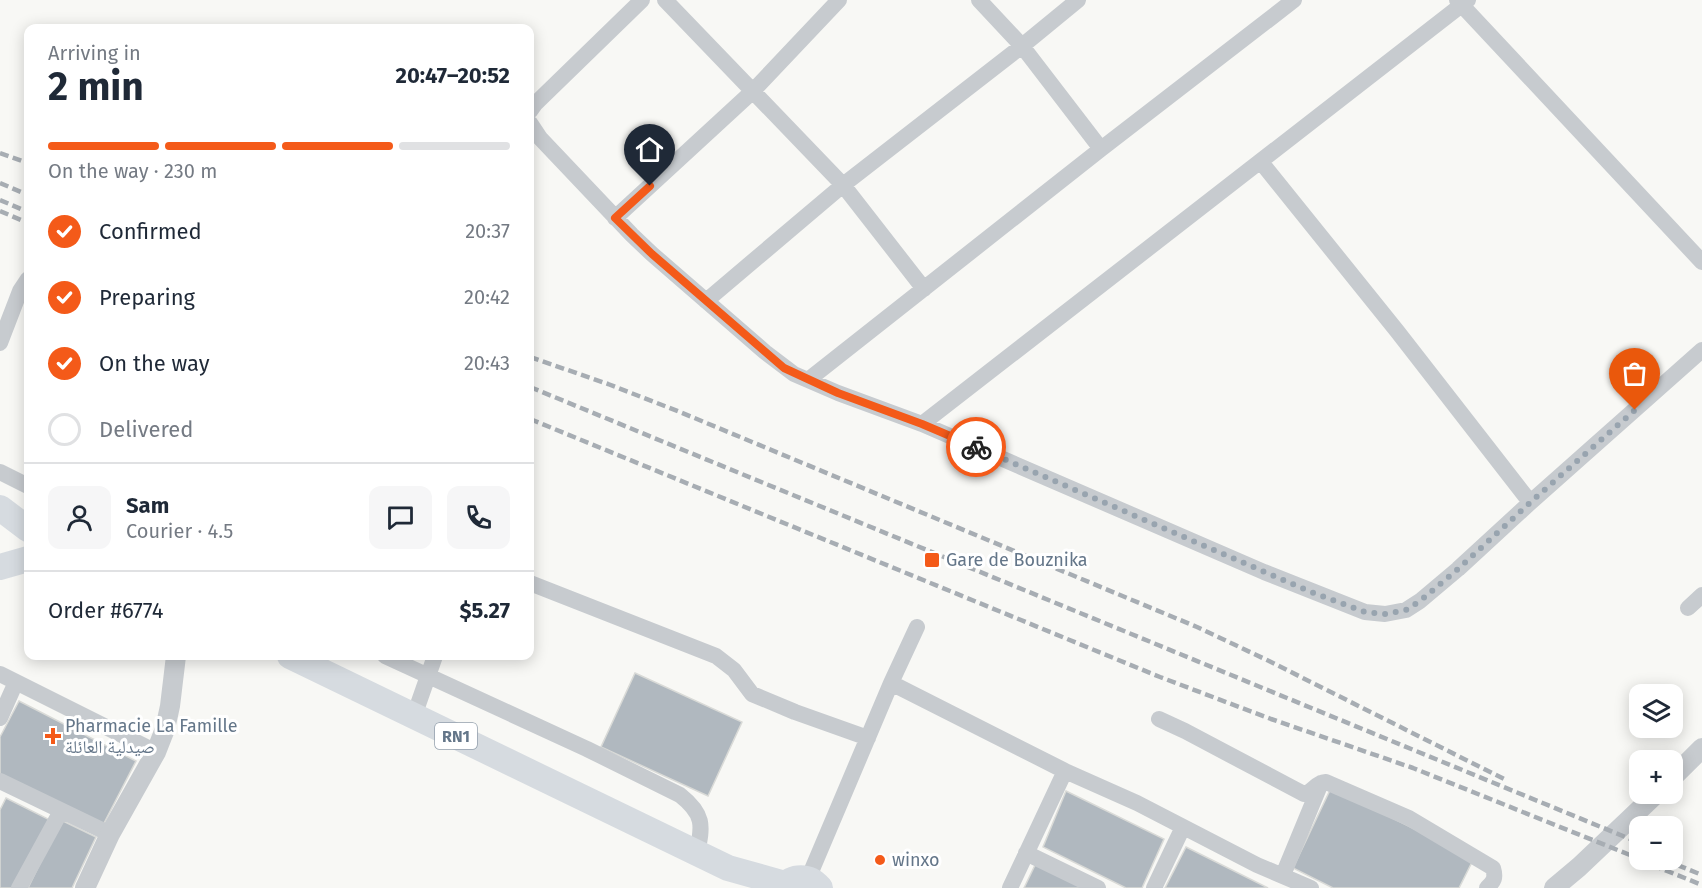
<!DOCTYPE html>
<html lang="en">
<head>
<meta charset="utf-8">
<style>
  :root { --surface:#fff; --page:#f6f6f7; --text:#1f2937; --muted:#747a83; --line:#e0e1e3; --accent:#f45a19 }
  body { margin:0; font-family:"Fira Sans","Noto Naskh Arabic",sans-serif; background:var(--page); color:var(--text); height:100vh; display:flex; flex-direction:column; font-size:22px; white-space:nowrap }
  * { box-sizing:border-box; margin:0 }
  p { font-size:20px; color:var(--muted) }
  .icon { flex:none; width:33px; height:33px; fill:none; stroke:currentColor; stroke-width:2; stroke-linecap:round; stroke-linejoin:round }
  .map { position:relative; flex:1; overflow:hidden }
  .side { position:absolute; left:24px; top:24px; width:510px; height:636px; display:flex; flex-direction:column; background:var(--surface); border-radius:12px; box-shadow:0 3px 15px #0003 }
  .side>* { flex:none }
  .tools { position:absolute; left:1629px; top:684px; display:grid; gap:12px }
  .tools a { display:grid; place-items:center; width:54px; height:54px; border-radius:12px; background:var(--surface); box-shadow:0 3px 15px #0003; font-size:30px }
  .pin { position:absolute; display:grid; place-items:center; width:51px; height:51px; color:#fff; margin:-62px -26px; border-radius:50% 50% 50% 0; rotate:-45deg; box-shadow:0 0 6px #0007 }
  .pin .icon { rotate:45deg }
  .courier { position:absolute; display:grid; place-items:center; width:60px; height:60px; margin:-30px; border:4px solid #f45a19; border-radius:50%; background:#fff; color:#222; box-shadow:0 2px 8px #0007 }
  .head em { font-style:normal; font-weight:700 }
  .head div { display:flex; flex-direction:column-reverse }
  .head { display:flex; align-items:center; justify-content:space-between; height:102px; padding:0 24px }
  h1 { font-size:39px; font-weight:700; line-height:45px }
  .bar { display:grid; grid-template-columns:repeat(4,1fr); gap:9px 6px; align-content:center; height:72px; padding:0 24px }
  .bar i { height:8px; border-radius:4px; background:var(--line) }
  .bar .on { background:var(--accent) }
  .bar p { grid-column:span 4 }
  .line { display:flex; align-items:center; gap:15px; padding:0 24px; border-top:2px solid var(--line) }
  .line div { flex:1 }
  .round { display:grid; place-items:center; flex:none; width:63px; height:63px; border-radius:12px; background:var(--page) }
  ol { padding:0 24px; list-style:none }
  li { display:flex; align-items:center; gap:18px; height:66px }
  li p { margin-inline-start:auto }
  li .icon { padding:6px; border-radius:50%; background:var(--accent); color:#fff; stroke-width:4 }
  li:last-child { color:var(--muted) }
  li i { width:33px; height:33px; border:3px solid var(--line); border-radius:50% }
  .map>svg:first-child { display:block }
</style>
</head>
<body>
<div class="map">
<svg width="1702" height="888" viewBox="0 0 1702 888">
  <rect width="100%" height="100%" fill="#f8f8f5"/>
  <path fill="#b0b8bf" stroke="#d9dad7" stroke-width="1.5" d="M 635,673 L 742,722 L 708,796 L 601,747 Z
    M 19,701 L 136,761 L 102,827 L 0,774 L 0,737 Z
    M 1331,788 L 1474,858 L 1459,888 L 1333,888 L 1293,868 Z
    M 1066,791 L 1164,839 L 1142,888 L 1126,888 L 1043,847 Z
    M 6,798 L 50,820 L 15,888 L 0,888 L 0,810 Z
    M 61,820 L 96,837 L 72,888 L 28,888 Z
    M 1186,847 L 1268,888 L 1165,888 Z
    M 1037,861 L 1090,888 L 1024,888 Z"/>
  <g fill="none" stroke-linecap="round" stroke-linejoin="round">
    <path stroke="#c7cbcf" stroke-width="16" d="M 665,0 L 843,185 L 924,289
      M 979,0 L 1022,46 L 1101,149
      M 1457,0 L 1702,262
      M 530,111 L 535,104 L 642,0
      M 530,123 L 540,138 L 632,235 L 652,254 L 765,352 L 794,374 L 838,393 L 922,424 L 1264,572 L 1365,612 L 1385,614 L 1406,610 L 1420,601 L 1458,569 L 1533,500 L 1702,350
      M 1261,162 L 1397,331 L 1530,502
      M 615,218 L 753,91 L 839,0
      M 706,301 L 843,185 L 1022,46 L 1078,0
      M 0,343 L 20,291 L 28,279
      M 808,380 L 1101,149 L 1294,0
      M 922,424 L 1468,0
      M 0,472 L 28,486
      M 530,583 L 716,656 L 734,670 L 752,694 L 795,712 L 868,738
      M 1688,608 L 1702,595
      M 385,656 L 587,749 L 680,795 C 704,814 703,825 697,853
      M 0,674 L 156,752
      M 891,683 L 1065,771 L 1137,803 L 1257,865 L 1311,888
      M 414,716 L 435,656
      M 0,718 L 16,682
      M 1159,719 L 1185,731 L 1304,794 C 1314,792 1314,783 1326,782 L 1409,818 L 1493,868 C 1496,878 1494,881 1487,888
      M 0,781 L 110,834
      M 1026,853 L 1098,888
      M 1283,875 L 1321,783
      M 808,879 L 891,683 L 917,627
      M 19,888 L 61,811
      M 1010,888 L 1065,771
      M 1154,888 L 1183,827"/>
    <path stroke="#c7cbcf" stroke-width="20" d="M 1672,778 L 1702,748
      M 85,888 L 110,834 L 156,752 L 165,729 L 170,706 L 176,656
      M 1554,888 L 1579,867 L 1656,794"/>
    <path stroke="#d6dbe0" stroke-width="26" d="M 0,508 L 28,529
      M 0,567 L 28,559
      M 290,656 L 728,868 L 785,884
      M 781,888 C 793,875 809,875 820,888"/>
    <path stroke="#a7adb3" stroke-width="4.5" stroke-dasharray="9 4.5" stroke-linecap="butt" d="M 0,153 L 28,163
      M 0,183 L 28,195
      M 0,200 L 28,212
      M 0,211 L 28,223
      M 530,357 L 608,384 L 680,412 L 1197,627 L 1269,661 L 1506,780
      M 530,387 L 1640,843
      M 530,419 L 1160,677 L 1271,719 L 1413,768 L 1640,859
      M 1640,860 L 1702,885
      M 1665,860 L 1702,875"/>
  </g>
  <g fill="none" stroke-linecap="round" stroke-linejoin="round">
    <path stroke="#98a4af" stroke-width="6" stroke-dasharray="0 10.8" d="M 976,447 L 1311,592 L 1365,612 L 1385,614 L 1406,610 L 1420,601 L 1458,569 L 1533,500 L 1635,410"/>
    <path stroke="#f45a19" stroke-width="8" d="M 650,186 L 615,218 L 652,254 L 784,368 L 838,393 L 922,424 L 976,447"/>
  </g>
  <g fill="#f45a19" stroke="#fff" stroke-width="2">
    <rect x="924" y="552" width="16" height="16" rx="3"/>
    <path d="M50 727h6v6h6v6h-6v6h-6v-6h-6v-6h6z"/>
    <circle cx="880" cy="860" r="6"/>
  </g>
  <g text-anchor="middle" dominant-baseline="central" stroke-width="6" stroke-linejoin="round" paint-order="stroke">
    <rect fill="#fff" stroke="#929fac" stroke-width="1.5" x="435" y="723" width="42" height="26" rx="4.5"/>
    <g font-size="16" font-weight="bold" fill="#647689">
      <text x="456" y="736">RN1</text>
    </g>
    <g font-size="18" fill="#647689" stroke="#fff" text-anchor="start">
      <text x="946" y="560">Gare de Bouznika</text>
      <text x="65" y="726">Pharmacie La Famille<tspan x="65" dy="21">صيدلية العائلة</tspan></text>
      <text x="892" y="860">winxo</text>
    </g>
  </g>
</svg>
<div class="tools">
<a><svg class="icon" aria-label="layers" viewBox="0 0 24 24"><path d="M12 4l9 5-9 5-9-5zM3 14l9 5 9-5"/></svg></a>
<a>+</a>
<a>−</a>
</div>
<div class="pin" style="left:1635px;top:410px;background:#ea580c"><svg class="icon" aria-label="bag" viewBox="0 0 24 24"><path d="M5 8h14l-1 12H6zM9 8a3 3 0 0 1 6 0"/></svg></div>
<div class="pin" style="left:650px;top:186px;background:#1f2937"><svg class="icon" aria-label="home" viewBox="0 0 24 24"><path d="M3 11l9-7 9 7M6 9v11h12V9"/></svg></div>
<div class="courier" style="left:976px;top:447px"><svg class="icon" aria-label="bike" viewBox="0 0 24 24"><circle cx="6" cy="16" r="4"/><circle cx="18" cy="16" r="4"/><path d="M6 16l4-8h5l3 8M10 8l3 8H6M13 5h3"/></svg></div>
<section class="side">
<div class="head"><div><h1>2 min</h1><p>Arriving in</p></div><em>20:47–20:52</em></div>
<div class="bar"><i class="on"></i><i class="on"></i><i class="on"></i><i></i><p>On the way · 230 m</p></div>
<ol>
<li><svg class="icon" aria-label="check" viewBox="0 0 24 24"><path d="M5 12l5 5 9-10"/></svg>Confirmed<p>20:37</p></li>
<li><svg class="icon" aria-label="check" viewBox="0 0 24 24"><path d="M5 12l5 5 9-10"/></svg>Preparing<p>20:42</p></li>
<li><svg class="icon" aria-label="check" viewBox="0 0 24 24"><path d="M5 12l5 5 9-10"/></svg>On the way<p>20:43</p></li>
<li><i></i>Delivered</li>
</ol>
<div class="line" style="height:108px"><a class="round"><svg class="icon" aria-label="person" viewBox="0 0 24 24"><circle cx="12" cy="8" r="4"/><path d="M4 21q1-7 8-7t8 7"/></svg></a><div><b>Sam</b><p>Courier · 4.5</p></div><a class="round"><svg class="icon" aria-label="chat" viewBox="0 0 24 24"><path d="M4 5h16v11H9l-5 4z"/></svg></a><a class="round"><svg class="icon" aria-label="phone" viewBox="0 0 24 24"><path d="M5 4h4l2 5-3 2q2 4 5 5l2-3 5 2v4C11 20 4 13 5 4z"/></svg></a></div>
<div class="line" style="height:78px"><div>Order #6774</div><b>$5.27</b></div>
</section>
</div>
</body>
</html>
